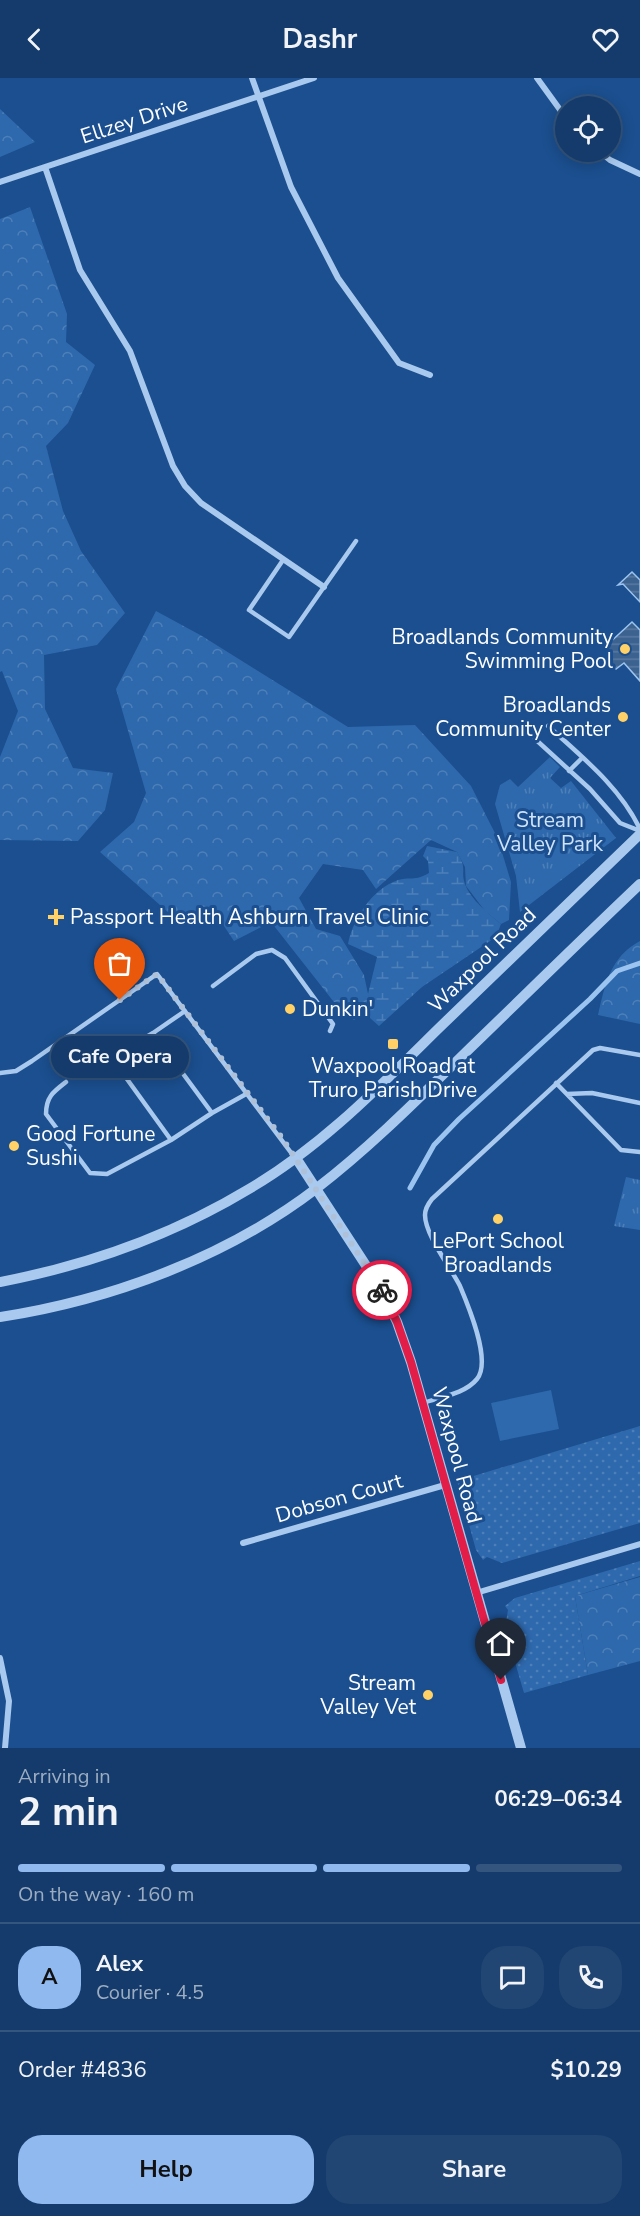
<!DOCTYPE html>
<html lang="en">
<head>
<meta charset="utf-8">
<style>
  :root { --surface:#143b6b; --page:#214673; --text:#f1f3f6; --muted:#9dadc1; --line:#33557e; --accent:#90b9f0 }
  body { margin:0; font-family:"Nunito Sans",sans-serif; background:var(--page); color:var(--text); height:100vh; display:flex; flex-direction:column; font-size:22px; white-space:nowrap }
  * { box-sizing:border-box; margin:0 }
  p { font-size:20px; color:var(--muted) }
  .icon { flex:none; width:33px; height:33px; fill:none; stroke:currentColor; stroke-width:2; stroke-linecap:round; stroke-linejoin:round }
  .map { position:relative; height:1670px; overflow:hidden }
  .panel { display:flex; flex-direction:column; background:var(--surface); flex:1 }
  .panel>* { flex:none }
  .fabs { position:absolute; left:555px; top:18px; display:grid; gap:12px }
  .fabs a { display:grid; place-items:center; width:66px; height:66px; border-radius:50%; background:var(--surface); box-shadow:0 3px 15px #0003,0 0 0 2px var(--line); font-size:30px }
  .pin { position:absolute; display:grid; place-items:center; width:51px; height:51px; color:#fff; margin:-62px -26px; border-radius:50% 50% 50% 0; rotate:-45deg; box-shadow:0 0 6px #0007 }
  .pin .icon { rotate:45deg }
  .courier { position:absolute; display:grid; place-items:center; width:60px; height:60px; margin:-30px; border:4px solid #e11d48; border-radius:50%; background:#fff; color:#222; box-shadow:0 2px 8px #0007 }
  .bubble { position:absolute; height:42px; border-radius:21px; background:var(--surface); box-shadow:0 3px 15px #0003,0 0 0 2px var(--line); font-size:20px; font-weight:700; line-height:42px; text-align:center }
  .summary em { font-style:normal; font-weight:700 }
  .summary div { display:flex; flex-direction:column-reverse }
  .summary { display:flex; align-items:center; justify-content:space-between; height:102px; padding:0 18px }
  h1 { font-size:39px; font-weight:700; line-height:45px }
  .bar { display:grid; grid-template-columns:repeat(4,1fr); gap:9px 6px; align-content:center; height:72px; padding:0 18px }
  .bar i { height:8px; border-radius:4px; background:var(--line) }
  .bar .active { background:var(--accent) }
  .bar p { grid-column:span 4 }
  .line { display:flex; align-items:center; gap:15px; padding:0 18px; border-top:2px solid var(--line) }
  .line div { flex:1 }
  .round { display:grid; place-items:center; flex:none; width:63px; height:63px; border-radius:24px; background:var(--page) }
  .button { display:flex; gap:12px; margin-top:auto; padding:12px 18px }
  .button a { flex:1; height:69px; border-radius:24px; background:var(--accent); color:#111; font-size:24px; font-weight:700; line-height:69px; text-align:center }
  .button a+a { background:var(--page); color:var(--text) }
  header { display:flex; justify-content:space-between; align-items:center; height:78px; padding:0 18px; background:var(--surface); font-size:27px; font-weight:700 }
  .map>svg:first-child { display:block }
</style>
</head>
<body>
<header><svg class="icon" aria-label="back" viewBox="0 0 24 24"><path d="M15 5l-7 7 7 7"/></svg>Dashr<svg class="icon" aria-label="heart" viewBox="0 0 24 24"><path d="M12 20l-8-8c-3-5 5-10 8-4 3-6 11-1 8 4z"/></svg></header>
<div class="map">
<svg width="640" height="1670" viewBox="0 0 640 1670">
  <defs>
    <pattern id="grass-dots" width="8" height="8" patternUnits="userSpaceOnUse" patternTransform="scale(1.5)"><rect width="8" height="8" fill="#2e69ad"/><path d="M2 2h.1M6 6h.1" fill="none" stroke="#4d80b9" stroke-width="1.8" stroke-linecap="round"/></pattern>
    <pattern id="forest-crowns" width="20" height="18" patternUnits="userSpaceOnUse" patternTransform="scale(1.5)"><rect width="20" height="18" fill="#2e69ad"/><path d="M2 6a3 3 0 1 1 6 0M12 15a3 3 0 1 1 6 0" fill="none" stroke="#4d80b9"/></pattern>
    <pattern id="wetland-marsh" width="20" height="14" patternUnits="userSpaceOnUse" patternTransform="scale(1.5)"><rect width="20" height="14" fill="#2e69ad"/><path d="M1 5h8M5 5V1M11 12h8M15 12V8" fill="none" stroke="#4d80b9"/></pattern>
    <pattern id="park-tufts" width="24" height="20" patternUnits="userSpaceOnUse" patternTransform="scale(1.5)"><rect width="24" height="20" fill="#2e69ad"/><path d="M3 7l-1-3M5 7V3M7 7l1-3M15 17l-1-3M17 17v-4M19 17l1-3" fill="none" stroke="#4d80b9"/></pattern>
    <pattern id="water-rules" width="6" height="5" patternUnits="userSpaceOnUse" patternTransform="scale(1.5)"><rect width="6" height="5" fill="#3c6290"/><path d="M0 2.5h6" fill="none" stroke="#597aa1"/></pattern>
  </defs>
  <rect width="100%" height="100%" fill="#1b4f8f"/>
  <path fill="url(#grass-dots)" d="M 640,1348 L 640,1445 L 502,1485 L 487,1479 L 483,1482 L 476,1472 L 457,1403 Z
    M 640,1483 L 640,1498 L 575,1518 L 588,1597 L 524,1615 L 505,1550 L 508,1532 L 505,1528 L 515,1520 Z"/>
  <path fill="url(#forest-crowns)" d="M 0,31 L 35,64 L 0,79 Z
    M 30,129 L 67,236 L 66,264 L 95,287 L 68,345 L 46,368 L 63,433 L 81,473 L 125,535 L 97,567 L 44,577 L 45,631 L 73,690 L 113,695 L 105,732 L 78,763 L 0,762 L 0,679 L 18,633 L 2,593 L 0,594 L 0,141 Z
    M 156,533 L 202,558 L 348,649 L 415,647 L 471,708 L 498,761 L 511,804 L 509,842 L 501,846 L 485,833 L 466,808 L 465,789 L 457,774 L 431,762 L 376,811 L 363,792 L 323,786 L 299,820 L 316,851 L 340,858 L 364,897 L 371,930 L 354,942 L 337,928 L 271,844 L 234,863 L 216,836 L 169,835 L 100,774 L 134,744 L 146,715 L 116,611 Z
    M 640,863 L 640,946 L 598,937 C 605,907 610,879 640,863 Z
    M 640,1499 L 640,1583 L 588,1597 L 575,1518 Z"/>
  <path fill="url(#wetland-marsh)" d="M 427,768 L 457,774 C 468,792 460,792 465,806 C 470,821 490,837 501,846 L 496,859 L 422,909 L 379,948 L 370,940 L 368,916 L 377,879 L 348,866 C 353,841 372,811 398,802 C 411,798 414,804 429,795 L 428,783 L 423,778 Z"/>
  <path fill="url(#park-tufts)" d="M 550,679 L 560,689 L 550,700 L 561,710 L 571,703 L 616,760 L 520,834 L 516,798 L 495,726 L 500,707 L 510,701 L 518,709 Z
    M 626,1099 L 640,1102 L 640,1152 L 614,1148 Z"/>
  <path fill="#2e69ad" d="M 551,1312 L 559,1351 L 500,1363 L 491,1325 Z"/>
  <path fill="url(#water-rules)" stroke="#9cc4f0" stroke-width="1.5" d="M 632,494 L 640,502 L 640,524 L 623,506 L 618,507 Z
    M 632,544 L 640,552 L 640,603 L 624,585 L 616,591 L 606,580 L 612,574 L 606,568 Z"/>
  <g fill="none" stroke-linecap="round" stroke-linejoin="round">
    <path stroke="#9cc4f0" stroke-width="5" d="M 410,1110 L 434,1067 L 459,1041 L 590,921 L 617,893 L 640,885"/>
    <path stroke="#a9c9ee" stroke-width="4.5" d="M 283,482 L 249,532 L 289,559 L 356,463
      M 548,648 C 582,679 620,709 640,751
      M 534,660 L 590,711 L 620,745 L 640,753
      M 569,693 L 582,680
      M 213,908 L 256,876 L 272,872 L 285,880 L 333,946 L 330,953
      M 153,955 L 185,933
      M 118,976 L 119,990 L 171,1062
      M 91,986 L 118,976 L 153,955 L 212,1035 L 248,1015
      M 0,995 L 16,993 L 32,983 L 157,896 L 295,1080
      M 66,1004 C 53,1014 46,1019 46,1036 L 90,1095 L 107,1096 L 171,1062 L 212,1035
      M 556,1005 L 621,1072 L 640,1074
      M 567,1016 L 592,1015 L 640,1025
      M 423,1325 C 440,1319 465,1316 477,1301 C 492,1283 468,1227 460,1208 C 451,1190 425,1157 425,1137 C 425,1131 428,1126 432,1121 L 593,972 L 600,970 L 640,977"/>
    <path stroke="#a9c9ee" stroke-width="6" d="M 252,0 L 291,109 L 338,200 L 399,285 L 430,297
      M 537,0 L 566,40
      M 600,74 L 610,82 L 640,96
      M 45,89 L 80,192 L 130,273 L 173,388 L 185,408 L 201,425 L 324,509
      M 0,104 L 314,0
      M 243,1465 L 445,1407
      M 476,1515 L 640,1466
      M 0,1580 L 9,1623 L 5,1670"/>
    <path stroke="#a9c9ee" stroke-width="10" d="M 296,1080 L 380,1209 L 397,1244 L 411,1284 L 521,1670
      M 0,1204 C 89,1187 171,1158 249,1111 C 321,1069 379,1009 438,951 C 506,886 573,821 640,756
      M 0,1239 C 111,1222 227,1179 317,1110 C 369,1070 417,1022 464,976 C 523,919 581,862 640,806"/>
  </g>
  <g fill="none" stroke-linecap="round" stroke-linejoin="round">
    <path stroke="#afc1d8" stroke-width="6" stroke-dasharray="0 10.8" d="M 120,922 L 157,896 L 282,1060 L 382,1212"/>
    <path stroke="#e11d48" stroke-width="8" d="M 382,1212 L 397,1244 L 411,1284 L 501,1602"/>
  </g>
  <g fill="#ffd166" stroke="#1b4f8f" stroke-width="2">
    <circle cx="625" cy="571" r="6"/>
    <circle cx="623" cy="639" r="6"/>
    <path d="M53 830h6v6h6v6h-6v6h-6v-6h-6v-6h6z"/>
    <circle cx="290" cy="931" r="6"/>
    <rect x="387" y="960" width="12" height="12" rx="3"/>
    <circle cx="14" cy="1068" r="6"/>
    <circle cx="498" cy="1141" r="6"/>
    <circle cx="428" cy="1617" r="6"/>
  </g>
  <g text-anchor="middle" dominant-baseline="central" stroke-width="6" stroke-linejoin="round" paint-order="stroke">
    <g font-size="21" fill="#fff" stroke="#1b4f8f">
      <text transform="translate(134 42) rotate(-18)">Ellzey Drive</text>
      <text transform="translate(482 882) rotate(-44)">Waxpool Road</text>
      <text transform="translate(457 1377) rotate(75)">Waxpool Road</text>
      <text transform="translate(339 1420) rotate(-16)">Dobson Court</text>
    </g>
    <g font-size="21" fill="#fff" stroke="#1b4f8f" text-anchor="end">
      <text x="613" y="559">Broadlands Community<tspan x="613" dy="24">Swimming Pool</tspan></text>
      <text x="611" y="627">Broadlands<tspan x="611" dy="24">Community Center</tspan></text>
      <text x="70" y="839" text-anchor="start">Passport Health Ashburn Travel Clinic</text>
      <text x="302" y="931" text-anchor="start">Dunkin'</text>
      <text x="393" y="988" text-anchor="middle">Waxpool Road at<tspan x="393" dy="24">Truro Parish Drive</tspan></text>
      <text x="26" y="1056" text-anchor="start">Good Fortune<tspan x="26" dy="24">Sushi</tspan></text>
      <text x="498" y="1163" text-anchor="middle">LePort School<tspan x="498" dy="24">Broadlands</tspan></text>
      <text x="416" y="1605">Stream<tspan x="416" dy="24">Valley Vet</tspan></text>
    </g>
    <g font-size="21" fill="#cfe3fa" stroke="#1b4f8f">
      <text x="550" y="742">Stream<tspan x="550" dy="24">Valley Park</tspan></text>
    </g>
  </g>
</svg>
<div class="fabs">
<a><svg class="icon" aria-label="locate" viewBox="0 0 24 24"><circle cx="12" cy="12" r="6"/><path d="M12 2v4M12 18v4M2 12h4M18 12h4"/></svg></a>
</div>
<div class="pin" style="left:120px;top:922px;background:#ea580c"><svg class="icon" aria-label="bag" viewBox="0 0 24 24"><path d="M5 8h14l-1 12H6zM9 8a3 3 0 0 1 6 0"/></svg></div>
<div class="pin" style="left:501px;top:1602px;background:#1f2937"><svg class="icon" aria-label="home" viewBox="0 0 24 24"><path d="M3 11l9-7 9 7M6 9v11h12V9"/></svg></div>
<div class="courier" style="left:382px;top:1212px"><svg class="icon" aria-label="bike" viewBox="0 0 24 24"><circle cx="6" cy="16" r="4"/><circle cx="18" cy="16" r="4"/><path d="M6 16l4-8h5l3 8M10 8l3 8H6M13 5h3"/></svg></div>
<div class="bubble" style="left:51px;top:958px;width:138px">Cafe Opera</div>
</div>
<section class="panel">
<div class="summary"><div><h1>2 min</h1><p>Arriving in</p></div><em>06:29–06:34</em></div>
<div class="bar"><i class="active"></i><i class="active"></i><i class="active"></i><i></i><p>On the way · 160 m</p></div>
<div class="line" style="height:108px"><b class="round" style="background:var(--accent);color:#111">A</b><div><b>Alex</b><p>Courier · 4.5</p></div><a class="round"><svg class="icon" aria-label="chat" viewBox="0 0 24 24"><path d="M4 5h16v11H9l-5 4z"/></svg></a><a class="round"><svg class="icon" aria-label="phone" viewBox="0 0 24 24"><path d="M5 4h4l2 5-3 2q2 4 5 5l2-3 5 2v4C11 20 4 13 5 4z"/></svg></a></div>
<div class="line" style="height:78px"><div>Order #4836</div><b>$10.29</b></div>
<div class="button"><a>Help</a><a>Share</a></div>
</section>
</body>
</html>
